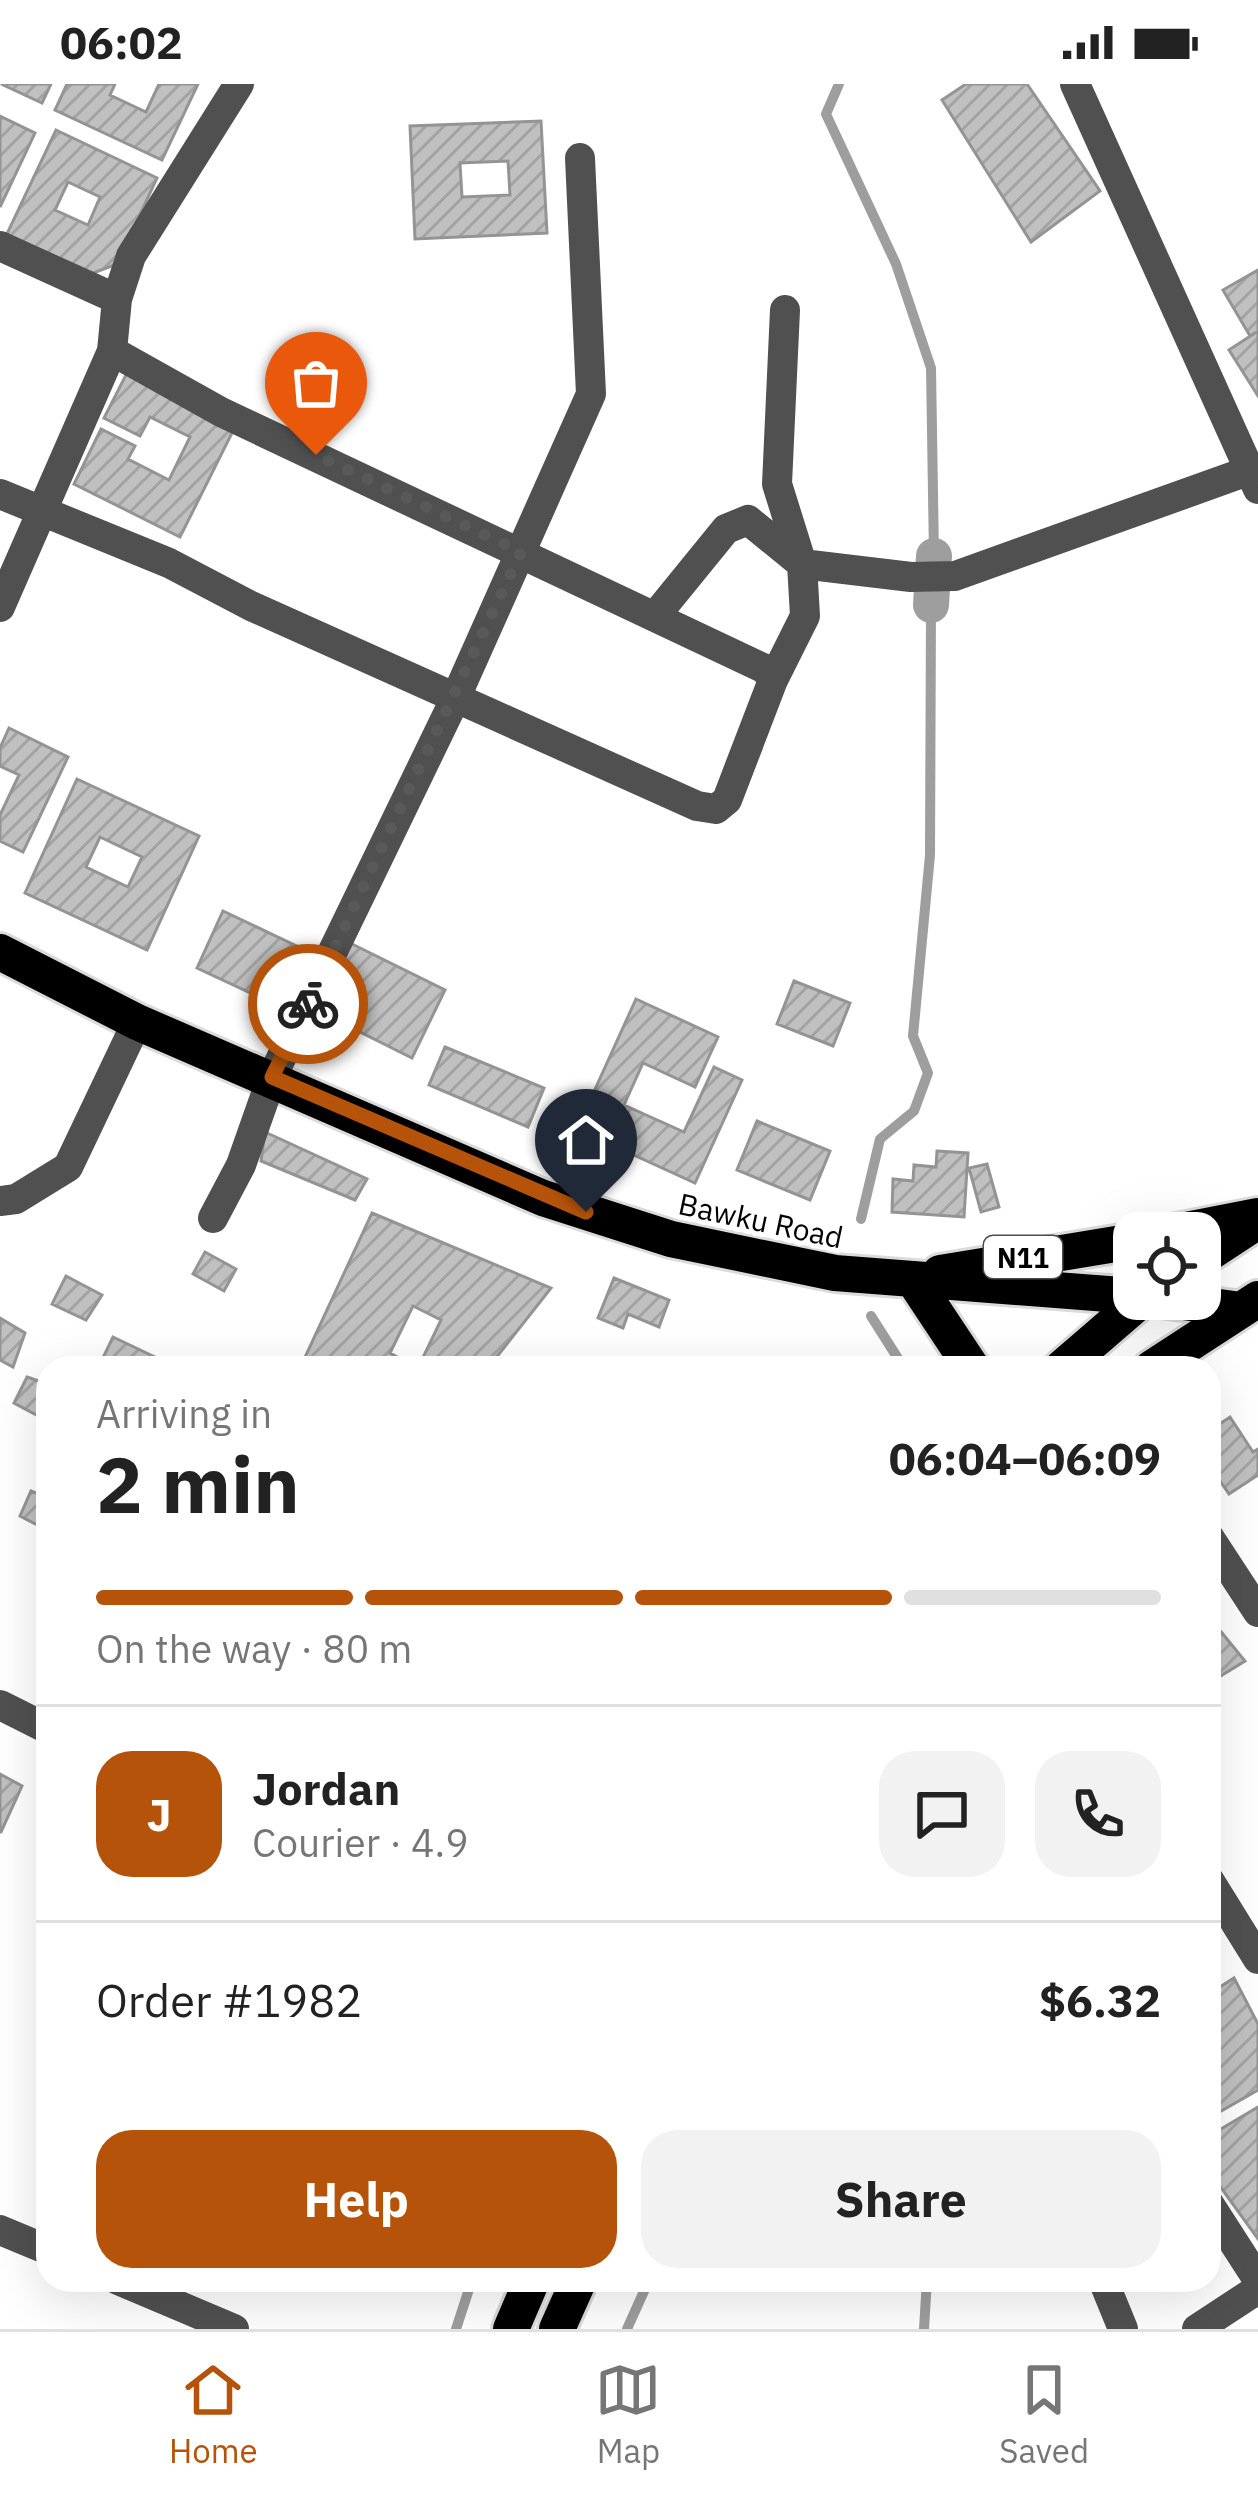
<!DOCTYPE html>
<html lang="en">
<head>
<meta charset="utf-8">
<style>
  :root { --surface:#fff; --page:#f2f2f2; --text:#222; --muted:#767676; --line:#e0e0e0; --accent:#b45309 }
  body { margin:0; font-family:"IBM Plex Sans",sans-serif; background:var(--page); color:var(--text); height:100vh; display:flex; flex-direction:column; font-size:45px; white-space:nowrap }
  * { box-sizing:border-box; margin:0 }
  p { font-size:39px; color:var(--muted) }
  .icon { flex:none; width:66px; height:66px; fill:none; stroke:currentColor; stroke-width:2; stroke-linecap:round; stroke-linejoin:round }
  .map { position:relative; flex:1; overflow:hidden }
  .details { position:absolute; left:36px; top:1272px; width:1185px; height:936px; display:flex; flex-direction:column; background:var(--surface); border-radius:36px; box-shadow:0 12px 48px #0002 }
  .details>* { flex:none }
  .buttons { position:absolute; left:1113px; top:1128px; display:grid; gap:24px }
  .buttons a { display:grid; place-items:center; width:108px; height:108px; border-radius:24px; background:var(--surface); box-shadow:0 12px 48px #0002; font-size:60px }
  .pin { position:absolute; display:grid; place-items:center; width:102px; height:102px; color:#fff; margin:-123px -51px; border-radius:50% 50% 50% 0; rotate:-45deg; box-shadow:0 0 12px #0007 }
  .pin .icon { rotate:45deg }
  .courier { position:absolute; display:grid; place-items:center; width:120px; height:120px; margin:-60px; border:9px solid #b45309; border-radius:50%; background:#fff; color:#222; box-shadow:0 3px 15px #0007 }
  .headline em { font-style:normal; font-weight:700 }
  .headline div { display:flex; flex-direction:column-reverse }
  .headline { display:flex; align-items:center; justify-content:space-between; height:204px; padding:0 60px }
  h1 { font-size:78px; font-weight:700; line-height:90px }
  .bar { display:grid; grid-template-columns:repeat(4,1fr); gap:18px 12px; align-content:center; height:144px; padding:0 60px }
  .bar i { height:15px; border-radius:9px; background:var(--line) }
  .bar .selected { background:var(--accent) }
  .bar p { grid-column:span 4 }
  .line { display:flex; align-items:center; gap:30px; padding:0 60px; border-top:3px solid var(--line) }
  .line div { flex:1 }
  .round { display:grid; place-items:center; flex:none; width:126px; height:126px; border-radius:36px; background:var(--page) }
  .primary-button { display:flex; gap:24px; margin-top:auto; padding:24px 60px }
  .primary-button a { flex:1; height:138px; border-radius:36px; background:var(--accent); color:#fff; font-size:48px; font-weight:700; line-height:138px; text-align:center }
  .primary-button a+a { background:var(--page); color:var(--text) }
  .status { display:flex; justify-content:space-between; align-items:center; height:84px; padding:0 60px; background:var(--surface); direction:ltr }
  .status svg { height:33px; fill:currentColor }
  .menu { display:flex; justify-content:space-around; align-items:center; height:168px; border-top:3px solid var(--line); background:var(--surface); font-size:33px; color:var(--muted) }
  .menu a { display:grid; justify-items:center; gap:6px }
  .menu .selected { color:var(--accent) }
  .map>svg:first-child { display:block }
</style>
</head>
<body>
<div class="status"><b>06:02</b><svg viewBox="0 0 49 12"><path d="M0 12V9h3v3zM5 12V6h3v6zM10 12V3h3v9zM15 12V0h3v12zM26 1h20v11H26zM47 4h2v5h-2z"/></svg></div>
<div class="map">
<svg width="1258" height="2245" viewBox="0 0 1258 2245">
  <defs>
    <pattern id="building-hatch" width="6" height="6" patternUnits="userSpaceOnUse" patternTransform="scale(3)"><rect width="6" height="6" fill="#c0c0c0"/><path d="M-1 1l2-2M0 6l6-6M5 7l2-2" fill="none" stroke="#a3a3a3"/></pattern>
  </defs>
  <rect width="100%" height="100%" fill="#fff"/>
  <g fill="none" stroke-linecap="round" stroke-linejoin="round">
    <path stroke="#9e9e9e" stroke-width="10" d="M 839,0 L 826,30 L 896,180 L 931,284 L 934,472
      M 861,1135 L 880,1055 L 914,1027 L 928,989 L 913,952 L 930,771 L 931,521
      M 871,1232 L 904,1284
      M 456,2245 L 472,2196
      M 627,2245 L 649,2196
      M 924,2245 L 927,2196"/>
    <path stroke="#9e9e9e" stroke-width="36" d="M 931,521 L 934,472"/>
  </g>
  <path fill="url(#building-hatch)" stroke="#949494" stroke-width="3" fill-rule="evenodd" d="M 1,0 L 51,0 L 42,19 Z
    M 67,0 L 115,0 L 110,11 L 146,28 L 159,0 L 198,0 L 162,76 L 55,26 Z
    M 966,0 L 1027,0 L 1100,107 L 1031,158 L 942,16 Z
    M 0,32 L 35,49 L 0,123 Z
    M 541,37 L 547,149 L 415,155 L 410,42 ZM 508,77 L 510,111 L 462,113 L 460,79 Z
    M 56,46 L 157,94 L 117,180 L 85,192 L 5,154 ZM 68,98 L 100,113 L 88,141 L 55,126 Z
    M 1258,186 L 1258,247 L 1250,252 L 1223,206 Z
    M 1258,247 L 1258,312 L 1229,266 Z
    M 128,287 L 236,341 L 180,453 L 74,400 L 101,345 L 135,362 L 128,375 L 169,396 L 190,353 L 150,333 L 140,352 L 104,334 Z
    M 9,644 L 68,673 L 23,768 L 0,757 L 0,731 L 19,691 L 0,682 L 0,664 Z
    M 77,695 L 199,752 L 147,866 L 25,809 ZM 100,753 L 142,773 L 128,803 L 86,783 Z
    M 223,827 L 305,866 L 278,922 L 197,884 Z
    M 350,859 L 445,906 L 412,974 L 316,926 Z
    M 794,897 L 850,919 L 833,962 L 777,940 Z
    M 636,915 L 718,953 L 695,1003 L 643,979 L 624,1021 L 684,1048 L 714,983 L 742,996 L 695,1099 L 577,1045 Z
    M 445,963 L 544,1004 L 528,1043 L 429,1001 Z
    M 757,1037 L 830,1067 L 810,1116 L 737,1086 Z
    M 265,1048 L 367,1095 L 355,1116 L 261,1077 Z
    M 937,1067 L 968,1069 L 964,1133 L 892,1128 L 893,1095 L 913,1097 L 914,1081 L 936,1083 Z
    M 987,1080 L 999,1123 L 981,1128 L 969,1084 Z
    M 372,1129 L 551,1204 L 488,1284 L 300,1284 ZM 413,1222 L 441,1236 L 418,1284 L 390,1269 Z
    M 205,1168 L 236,1185 L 224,1207 L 193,1190 Z
    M 66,1192 L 102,1211 L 86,1236 L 52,1220 Z
    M 614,1194 L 669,1216 L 659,1243 L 628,1230 L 623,1244 L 598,1234 Z
    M 0,1234 L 25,1249 L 13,1283 L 0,1276 Z
    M 113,1253 L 161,1276 L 157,1284 L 100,1280 Z
    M 27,1293 L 48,1300 L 46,1336 L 14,1319 Z
    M 1230,1333 L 1253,1368 L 1258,1365 L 1258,1391 L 1229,1410 L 1209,1381 L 1209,1347 Z
    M 31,1407 L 48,1414 L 45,1445 L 20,1432 Z
    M 1209,1533 L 1245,1577 L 1209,1599 Z
    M 0,1690 L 22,1702 L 1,1748 L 0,1748 Z
    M 1234,1894 L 1258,1940 L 1258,2006 L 1209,2034 L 1209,1910 Z
    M 1258,2023 L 1258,2155 L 1209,2087 L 1209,2052 Z"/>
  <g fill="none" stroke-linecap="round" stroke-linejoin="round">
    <g stroke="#dbdbdb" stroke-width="42">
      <path id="highway" d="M 0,868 L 137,938 L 543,1114 L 671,1155 L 835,1189 L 1134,1212
        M 1171,1149 L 1258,1132
        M 1200,1175 L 1255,1139
        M 940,1189 L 1134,1157
        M 913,1195 L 972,1284
        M 1161,1215 L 1241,1226
        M 1062,1284 L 1142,1215
        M 1152,1284 L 1258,1215
        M 511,2245 L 532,2196
        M 557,2245 L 579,2196"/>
    </g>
    <path stroke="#505050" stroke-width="30" d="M 1075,0 L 1258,405
      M 0,162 L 117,215 L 131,172 L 239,0
      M 0,410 L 169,479 L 251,522 L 697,722 L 716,725 L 727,716 L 773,596 L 765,585 L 221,328 L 112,267 L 117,215
      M 0,523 L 112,267
      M 656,531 L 726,445 L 748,436 L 802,480 L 911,493 L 955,492 L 1248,387
      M 773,596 L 805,532 L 802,480 L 777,400 L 785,226
      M 0,1117 L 16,1115 L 68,1083 L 137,938
      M 213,1134 L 241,1081 L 272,993 L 456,613 L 591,310 L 580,74
      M 1209,1453 L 1258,1528
      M 0,1621 L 48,1645
      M 1209,1796 L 1258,1875
      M 1209,2120 L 1258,2196
      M 0,2146 L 48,2166
      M 118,2196 L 234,2245
      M 1103,2196 L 1123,2245
      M 1197,2245 L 1258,2205"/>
    <use href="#highway" stroke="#000" stroke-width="36"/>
  </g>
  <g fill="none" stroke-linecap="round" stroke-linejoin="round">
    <path stroke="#595959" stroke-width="12" stroke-dasharray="0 21.6" d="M 308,920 L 521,468 L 316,371"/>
    <path stroke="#b45309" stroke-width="15" d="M 308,920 L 272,993 L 586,1128"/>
  </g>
  <g text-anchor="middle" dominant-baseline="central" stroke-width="10" stroke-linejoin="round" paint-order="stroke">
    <rect fill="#fff" stroke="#4c4c4c" stroke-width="3" x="984" y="1152" width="78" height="42" rx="9"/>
    <g font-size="27" font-weight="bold" fill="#000">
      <text x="1023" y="1173">N11</text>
    </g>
    <g font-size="30" fill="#000" stroke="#fff">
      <text transform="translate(761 1136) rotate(12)">Bawku Road</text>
    </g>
  </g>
</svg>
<div class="buttons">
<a><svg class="icon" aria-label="locate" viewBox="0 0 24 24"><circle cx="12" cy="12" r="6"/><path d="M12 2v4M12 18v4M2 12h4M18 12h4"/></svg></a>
</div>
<div class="pin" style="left:316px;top:371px;background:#ea580c"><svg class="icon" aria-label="bag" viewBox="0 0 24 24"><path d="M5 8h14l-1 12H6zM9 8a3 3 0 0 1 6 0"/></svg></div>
<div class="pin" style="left:586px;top:1128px;background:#1f2937"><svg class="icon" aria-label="home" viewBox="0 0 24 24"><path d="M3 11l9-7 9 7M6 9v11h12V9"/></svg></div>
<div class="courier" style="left:308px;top:920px"><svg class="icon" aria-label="bike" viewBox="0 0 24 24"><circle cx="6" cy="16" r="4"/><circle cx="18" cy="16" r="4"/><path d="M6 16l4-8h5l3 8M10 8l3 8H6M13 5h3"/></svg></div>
<section class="details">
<div class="headline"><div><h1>2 min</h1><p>Arriving in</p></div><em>06:04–06:09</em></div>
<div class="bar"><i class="selected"></i><i class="selected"></i><i class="selected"></i><i></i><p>On the way · 80 m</p></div>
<div class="line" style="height:216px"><b class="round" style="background:var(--accent);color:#fff">J</b><div><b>Jordan</b><p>Courier · 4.9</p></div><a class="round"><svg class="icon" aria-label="chat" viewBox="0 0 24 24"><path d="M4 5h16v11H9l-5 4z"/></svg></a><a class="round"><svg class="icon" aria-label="phone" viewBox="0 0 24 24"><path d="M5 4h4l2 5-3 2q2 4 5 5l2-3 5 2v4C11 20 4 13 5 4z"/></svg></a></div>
<div class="line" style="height:156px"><div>Order #1982</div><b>$6.32</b></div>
<div class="primary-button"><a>Help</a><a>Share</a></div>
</section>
</div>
<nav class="menu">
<a class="selected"><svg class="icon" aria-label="home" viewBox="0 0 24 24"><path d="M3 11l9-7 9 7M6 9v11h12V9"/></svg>Home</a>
<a><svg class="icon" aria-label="map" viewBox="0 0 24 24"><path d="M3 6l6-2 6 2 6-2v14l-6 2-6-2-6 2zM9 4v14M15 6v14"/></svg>Map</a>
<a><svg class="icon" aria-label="saved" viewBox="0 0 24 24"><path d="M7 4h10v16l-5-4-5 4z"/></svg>Saved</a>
</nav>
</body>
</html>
